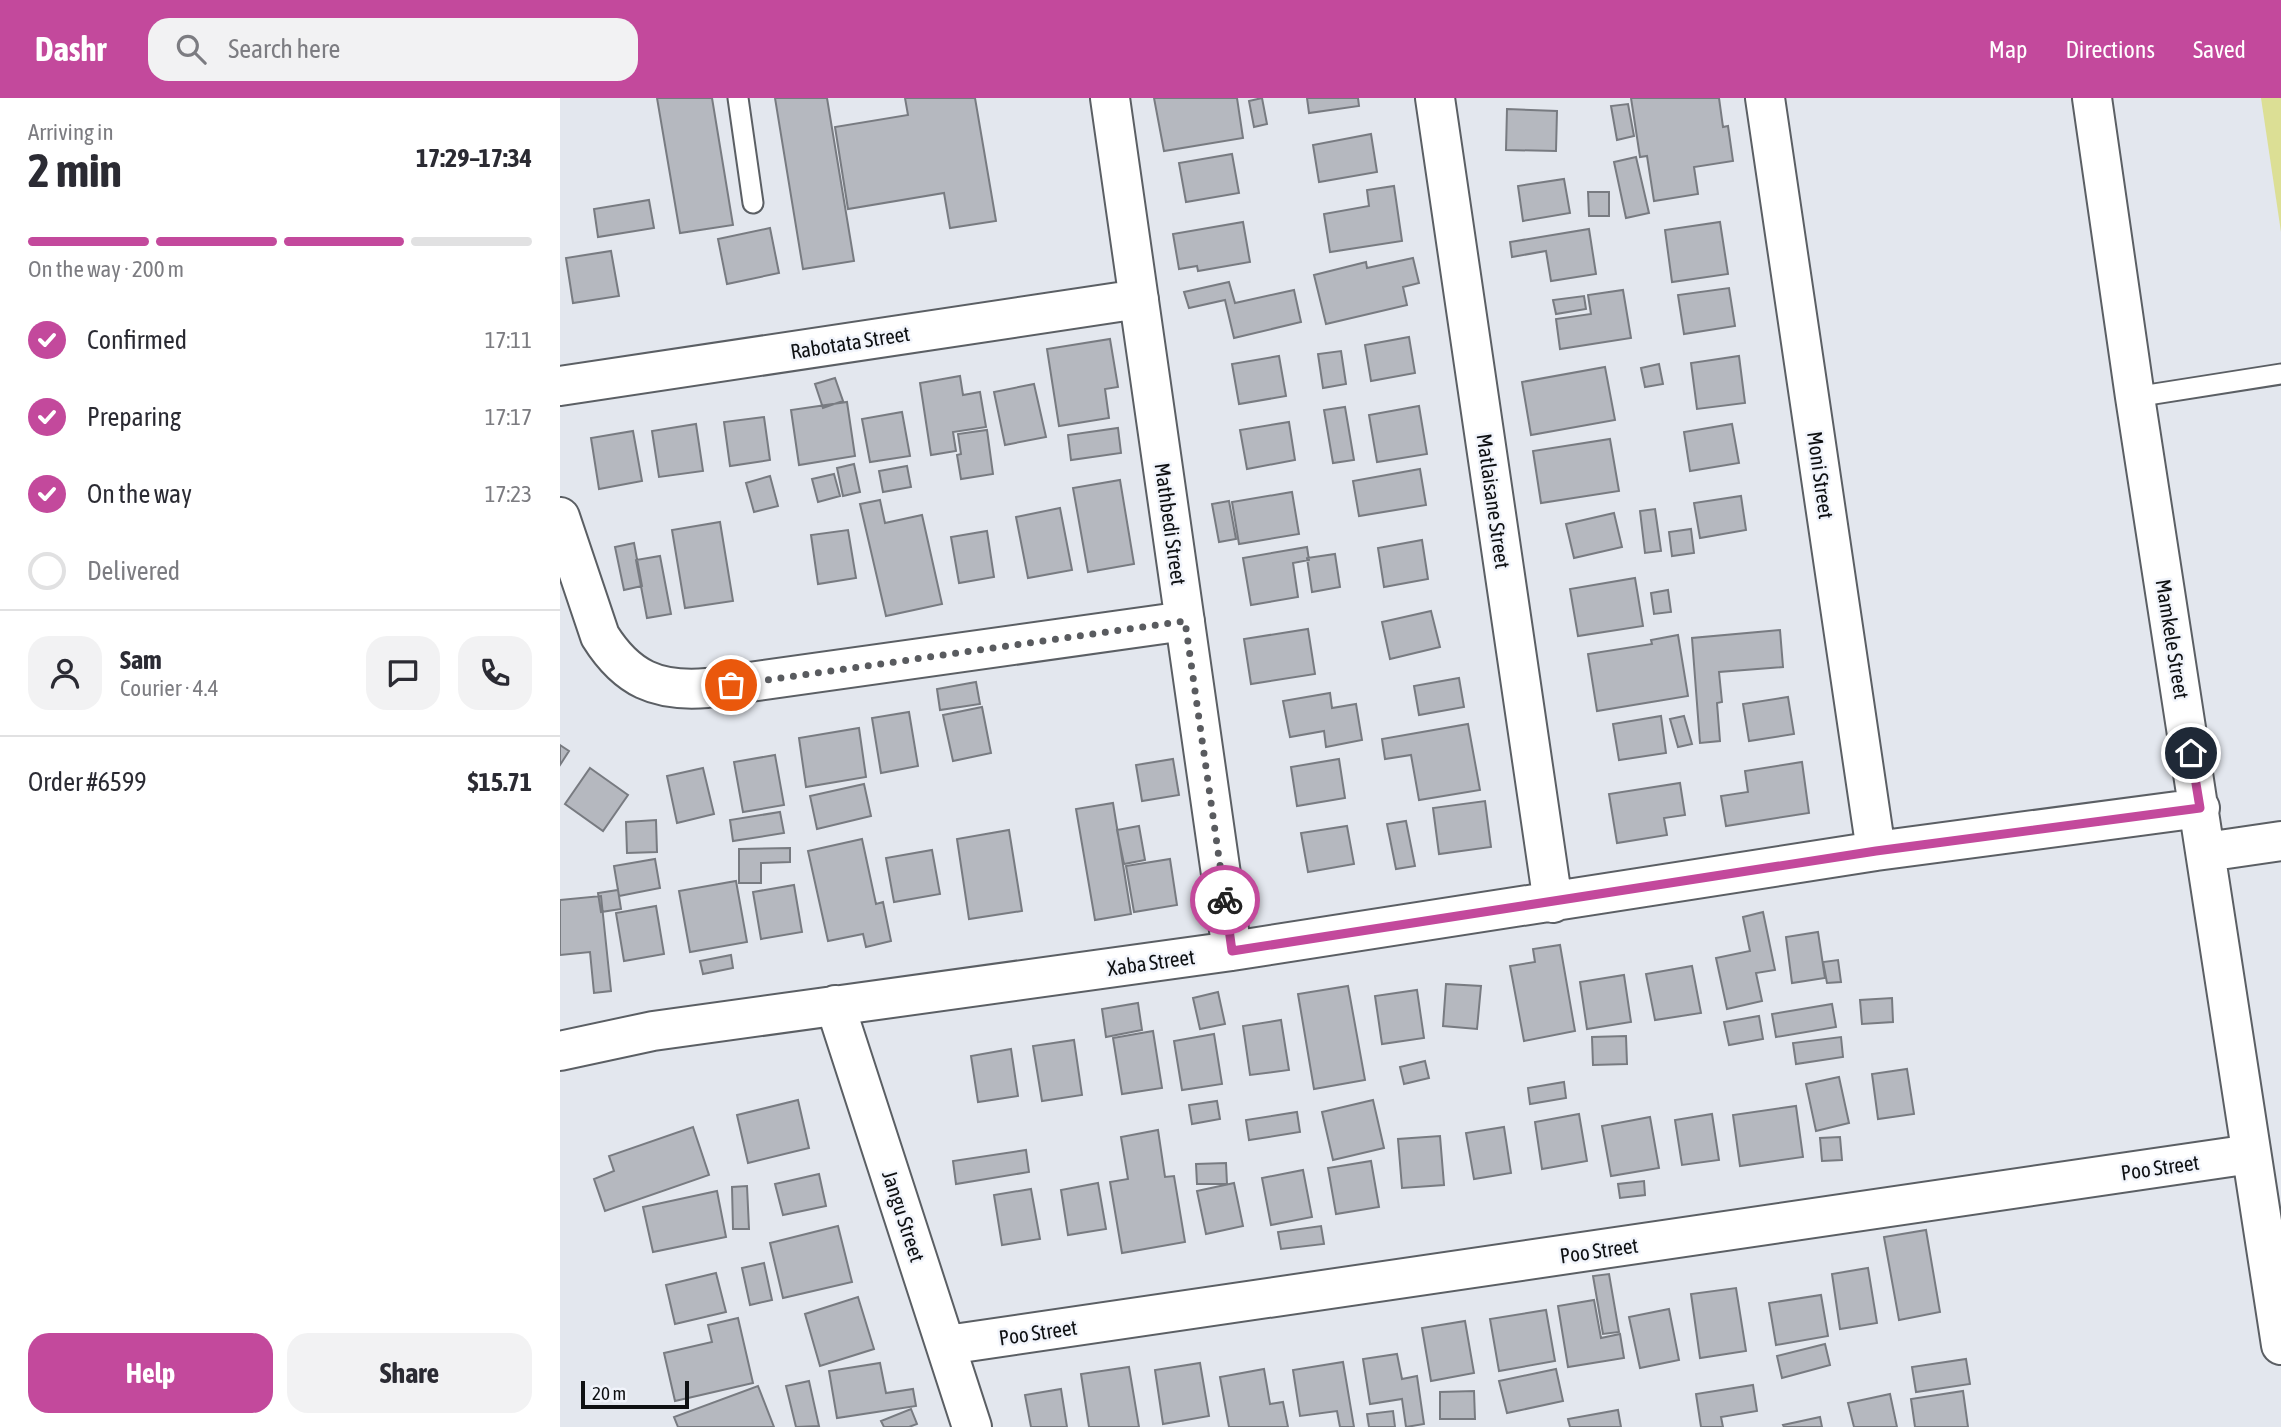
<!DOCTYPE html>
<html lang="en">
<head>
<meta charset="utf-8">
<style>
  :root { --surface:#fff; --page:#f2f2f3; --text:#2b2b33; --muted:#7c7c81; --line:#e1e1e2; --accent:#c3499c }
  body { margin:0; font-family:"Asap Condensed",sans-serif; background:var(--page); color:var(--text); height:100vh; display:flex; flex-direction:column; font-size:26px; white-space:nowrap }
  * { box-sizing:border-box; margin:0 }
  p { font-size:23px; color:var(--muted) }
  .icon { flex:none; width:38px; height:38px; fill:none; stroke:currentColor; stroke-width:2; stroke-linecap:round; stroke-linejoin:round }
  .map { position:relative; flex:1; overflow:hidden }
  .drawer { display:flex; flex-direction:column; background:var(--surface); width:560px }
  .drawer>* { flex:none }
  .scale { position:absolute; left:21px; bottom:18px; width:108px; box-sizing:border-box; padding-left:7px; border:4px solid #0e1012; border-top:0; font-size:19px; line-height:24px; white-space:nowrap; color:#0e1012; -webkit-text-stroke:5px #f1f4fb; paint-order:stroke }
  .pin { position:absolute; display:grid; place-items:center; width:60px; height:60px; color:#fff; margin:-30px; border:4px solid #fff; border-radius:50%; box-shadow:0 2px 7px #0007 }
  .courier { position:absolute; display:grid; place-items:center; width:70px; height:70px; margin:-35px; border:5px solid #c3499c; border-radius:50%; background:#fff; color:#222; box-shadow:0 2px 9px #0007 }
  .head em { font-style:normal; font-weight:700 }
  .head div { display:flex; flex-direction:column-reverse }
  .head { display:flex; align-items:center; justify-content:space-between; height:119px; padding:0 28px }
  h1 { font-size:46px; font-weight:700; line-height:52px }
  .bar { display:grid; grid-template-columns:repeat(4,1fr); gap:10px 7px; align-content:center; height:84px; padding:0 28px }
  .bar i { height:9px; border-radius:5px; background:var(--line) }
  .bar .selected { background:var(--accent) }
  .bar p { grid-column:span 4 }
  .line { display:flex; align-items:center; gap:18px; padding:0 28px; border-top:2px solid var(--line) }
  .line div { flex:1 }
  .round { display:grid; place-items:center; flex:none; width:74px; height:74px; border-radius:21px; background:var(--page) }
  ol { padding:0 28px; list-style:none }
  li { display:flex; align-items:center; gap:21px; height:77px }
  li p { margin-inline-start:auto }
  li .icon { padding:7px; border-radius:50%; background:var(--accent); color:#fff; stroke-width:4 }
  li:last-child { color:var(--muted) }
  li i { width:38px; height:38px; border:4px solid var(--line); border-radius:50% }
  .primary-button { display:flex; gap:14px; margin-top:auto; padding:14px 28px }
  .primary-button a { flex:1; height:80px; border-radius:21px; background:var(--accent); color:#fff; font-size:28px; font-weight:700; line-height:80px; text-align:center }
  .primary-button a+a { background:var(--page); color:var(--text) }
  header { display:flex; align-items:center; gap:42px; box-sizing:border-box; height:98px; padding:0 35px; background:var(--accent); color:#fff }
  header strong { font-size:33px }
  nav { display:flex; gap:38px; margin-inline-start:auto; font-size:24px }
  .search { width:490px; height:63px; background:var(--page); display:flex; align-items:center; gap:18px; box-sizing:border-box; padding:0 24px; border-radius:21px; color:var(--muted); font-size:26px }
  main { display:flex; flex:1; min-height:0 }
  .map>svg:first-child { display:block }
</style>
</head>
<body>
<header>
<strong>Dashr</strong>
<div class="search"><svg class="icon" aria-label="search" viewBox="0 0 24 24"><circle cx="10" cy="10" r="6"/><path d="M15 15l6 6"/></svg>Search here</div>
<nav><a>Map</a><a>Directions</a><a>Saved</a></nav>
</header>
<main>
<section class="drawer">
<div class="head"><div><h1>2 min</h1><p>Arriving in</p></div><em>17:29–17:34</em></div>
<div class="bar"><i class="selected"></i><i class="selected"></i><i class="selected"></i><i></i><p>On the way · 200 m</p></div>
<ol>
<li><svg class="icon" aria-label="check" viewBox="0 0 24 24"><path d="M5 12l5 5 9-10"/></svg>Confirmed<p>17:11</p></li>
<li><svg class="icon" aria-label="check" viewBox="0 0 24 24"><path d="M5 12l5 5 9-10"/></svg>Preparing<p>17:17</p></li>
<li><svg class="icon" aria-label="check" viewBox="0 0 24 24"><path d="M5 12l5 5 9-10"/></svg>On the way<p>17:23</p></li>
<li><i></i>Delivered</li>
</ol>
<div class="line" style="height:126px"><a class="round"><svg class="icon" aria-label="person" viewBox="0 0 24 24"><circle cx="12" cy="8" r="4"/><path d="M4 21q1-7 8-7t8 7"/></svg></a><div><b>Sam</b><p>Courier · 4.4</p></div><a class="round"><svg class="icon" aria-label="chat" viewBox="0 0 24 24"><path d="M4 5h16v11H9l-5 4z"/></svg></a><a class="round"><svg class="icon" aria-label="phone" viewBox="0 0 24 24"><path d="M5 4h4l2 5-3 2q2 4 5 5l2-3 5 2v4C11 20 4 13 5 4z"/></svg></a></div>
<div class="line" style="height:91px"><div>Order #6599</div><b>$15.71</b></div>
<div class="primary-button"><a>Help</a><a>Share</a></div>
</section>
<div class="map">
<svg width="1721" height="1329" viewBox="0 0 1721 1329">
  <rect width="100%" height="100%" fill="#e3e7ee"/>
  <path fill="#dcdf95" d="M 1701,0 L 1721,0 L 1721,134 Z"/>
  <path fill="#b5b8bf" stroke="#787b81" stroke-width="2" d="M 97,0 L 152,0 L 173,127 L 120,135 Z
    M 215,0 L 267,0 L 294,163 L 243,171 Z
    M 345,0 L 415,0 L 436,123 L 390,130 L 384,95 L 288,111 L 275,29 L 348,17 Z
    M 594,0 L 677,0 L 683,40 L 604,53 Z
    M 702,0 L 707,26 L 694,29 L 689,3 Z
    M 747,0 L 798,0 L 799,8 L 749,15 Z
    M 1071,0 L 1159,0 L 1163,29 L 1168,28 L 1173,63 L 1134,69 L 1138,96 L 1094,103 L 1087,58 L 1080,59 Z
    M 1068,6 L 1074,38 L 1057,42 L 1051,8 Z
    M 947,11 L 997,13 L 996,53 L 946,52 Z
    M 811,36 L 817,74 L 759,84 L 753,47 Z
    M 672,56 L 679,95 L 626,104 L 619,65 Z
    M 1076,59 L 1089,115 L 1066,120 L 1054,64 Z
    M 1004,81 L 1010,115 L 963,123 L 958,88 Z
    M 834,88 L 842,143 L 770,154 L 764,116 L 809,108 L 807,92 Z
    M 1028,94 L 1049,94 L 1049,118 L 1029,118 Z
    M 89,102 L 94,130 L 38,139 L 34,111 Z
    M 683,124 L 690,164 L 638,173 L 637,168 L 619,171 L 613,136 Z
    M 1160,124 L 1168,176 L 1112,184 L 1105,132 Z
    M 210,130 L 219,175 L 167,186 L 158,141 Z
    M 1029,131 L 1036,176 L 991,183 L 986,153 L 952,159 L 950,144 Z
    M 51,153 L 59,198 L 13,205 L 6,160 Z
    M 853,160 L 859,185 L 843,189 L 847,207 L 766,226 L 754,177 L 806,164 L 807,170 Z
    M 669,184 L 675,205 L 734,192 L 741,224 L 674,240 L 665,202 L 629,210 L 624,194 Z
    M 1169,190 L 1175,228 L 1124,236 L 1118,197 Z
    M 1063,192 L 1071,240 L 1000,251 L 996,221 L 1031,216 L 1028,197 Z
    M 1024,198 L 1026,211 L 996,216 L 993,202 Z
    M 849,239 L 855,275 L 811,283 L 805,247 Z
    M 550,241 L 558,289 L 545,291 L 549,320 L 499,328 L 487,251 Z
    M 781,253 L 786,286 L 763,290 L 758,256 Z
    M 719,258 L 726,298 L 679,306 L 672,266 Z
    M 1179,258 L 1185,305 L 1137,311 L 1131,265 Z
    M 1099,266 L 1103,286 L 1085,289 L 1081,270 Z
    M 1045,269 L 1055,322 L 971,337 L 962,284 Z
    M 400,278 L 403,297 L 420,294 L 426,329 L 393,334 L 396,353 L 371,357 L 360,285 Z
    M 275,280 L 283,303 L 263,310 L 255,286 Z
    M 474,286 L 486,339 L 445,347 L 434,294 Z
    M 287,304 L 295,358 L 239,367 L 231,312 Z
    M 859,308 L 867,356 L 817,364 L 809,317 Z
    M 785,309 L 794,362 L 773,365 L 764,312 Z
    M 342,314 L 350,358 L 310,364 L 302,321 Z
    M 204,319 L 210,362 L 170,368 L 164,324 Z
    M 729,324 L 735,362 L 687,371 L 680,332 Z
    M 136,326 L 143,373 L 99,379 L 92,333 Z
    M 1172,326 L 1179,365 L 1130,373 L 1124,334 Z
    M 558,330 L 561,355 L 511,362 L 508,337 Z
    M 427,332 L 433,376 L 401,381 L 397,357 L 401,356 L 398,336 Z
    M 73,333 L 82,383 L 39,391 L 31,340 Z
    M 1050,341 L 1059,393 L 981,405 L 973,353 Z
    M 294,366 L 300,394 L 283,398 L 277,370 Z
    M 347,368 L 351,389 L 323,394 L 319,373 Z
    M 860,371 L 866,407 L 799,418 L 793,383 Z
    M 274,376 L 280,398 L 258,404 L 252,381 Z
    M 210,378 L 218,408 L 194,414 L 186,385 Z
    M 560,382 L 574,466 L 528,474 L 513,390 Z
    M 732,394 L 739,436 L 679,446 L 672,404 Z
    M 1181,398 L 1186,432 L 1140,440 L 1134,405 Z
    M 320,402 L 325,425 L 362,417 L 382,506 L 326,518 L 300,406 Z
    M 669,403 L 676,441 L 659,444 L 652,406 Z
    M 500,410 L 512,472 L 468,480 L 456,419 Z
    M 1095,411 L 1101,453 L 1085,455 L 1080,413 Z
    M 1054,415 L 1062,449 L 1014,460 L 1006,426 Z
    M 160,424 L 173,503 L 125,510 L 112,432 Z
    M 1131,431 L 1134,455 L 1112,458 L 1109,434 Z
    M 288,432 L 296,480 L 258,486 L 251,437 Z
    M 427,433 L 434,479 L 399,485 L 391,439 Z
    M 862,442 L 868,481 L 824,489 L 818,450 Z
    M 74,445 L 82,488 L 64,492 L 55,449 Z
    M 747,449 L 749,462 L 733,465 L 738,499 L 691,507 L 683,460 Z
    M 775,456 L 780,489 L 752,494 L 747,460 Z
    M 100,458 L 111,516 L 87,520 L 76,462 Z
    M 1075,480 L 1083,528 L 1018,538 L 1010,491 Z
    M 1108,492 L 1111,514 L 1094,516 L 1091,495 Z
    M 871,513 L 880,549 L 830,561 L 822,524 Z
    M 748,531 L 755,576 L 691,586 L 684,541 Z
    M 1220,532 L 1223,569 L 1159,574 L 1162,604 L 1157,605 L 1160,643 L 1140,645 L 1132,540 Z
    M 1118,537 L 1128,598 L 1037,613 L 1028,556 L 1092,546 L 1091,542 Z
    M 899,580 L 904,609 L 859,617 L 854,588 Z
    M 416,584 L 420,606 L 380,612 L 377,591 Z
    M 770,595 L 772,610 L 796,606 L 802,642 L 766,649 L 764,633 L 730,639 L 723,603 Z
    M 1228,599 L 1234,636 L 1189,643 L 1183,606 Z
    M 422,609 L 431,655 L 393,663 L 383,617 Z
    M 349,614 L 358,668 L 321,675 L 312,620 Z
    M 1101,618 L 1106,655 L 1059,662 L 1053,626 Z
    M 1124,618 L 1132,646 L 1118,649 L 1110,621 Z
    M 908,626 L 920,692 L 859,702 L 851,657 L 825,661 L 822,641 Z
    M 299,630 L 306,679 L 246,689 L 239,640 Z
    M 0,647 L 9,653 L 0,667 Z
    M 215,657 L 224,707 L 183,714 L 174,664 Z
    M 613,661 L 619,697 L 582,703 L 576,667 Z
    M 779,661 L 785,700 L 737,708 L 731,669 Z
    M 1242,664 L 1249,715 L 1166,728 L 1161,698 L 1188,694 L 1185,673 Z
    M 30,670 L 68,697 L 43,733 L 5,706 Z
    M 143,670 L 154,716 L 117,725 L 107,678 Z
    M 1120,685 L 1125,717 L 1104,720 L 1107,737 L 1057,745 L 1049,696 Z
    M 304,686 L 311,718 L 257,731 L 250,698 Z
    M 925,703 L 931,749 L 879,756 L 873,710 Z
    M 553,705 L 571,816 L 535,822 L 516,711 Z
    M 220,714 L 224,735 L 173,743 L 170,722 Z
    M 96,722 L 97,754 L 67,755 L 66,724 Z
    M 846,723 L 855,768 L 836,771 L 827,726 Z
    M 579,728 L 585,762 L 564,766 L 557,732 Z
    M 787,728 L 794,766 L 748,774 L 741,735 Z
    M 449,732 L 462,813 L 409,821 L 397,741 Z
    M 302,741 L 316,806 L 323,804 L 331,843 L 306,849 L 303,836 L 268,843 L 248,753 Z
    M 230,750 L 230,764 L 201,765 L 201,785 L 179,785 L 179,751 Z
    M 372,752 L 380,796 L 334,804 L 326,760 Z
    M 95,761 L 100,790 L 59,798 L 54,768 Z
    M 610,761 L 617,807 L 574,814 L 566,768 Z
    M 176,783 L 187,844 L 130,854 L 119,793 Z
    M 234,787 L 242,834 L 201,841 L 193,794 Z
    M 58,792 L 61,811 L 41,814 L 38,795 Z
    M 41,798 L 51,893 L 34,895 L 30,854 L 0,857 L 0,802 Z
    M 96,808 L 104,856 L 64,863 L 56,815 Z
    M 1203,814 L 1215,872 L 1196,875 L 1202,903 L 1167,911 L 1156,860 L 1190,853 L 1183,819 Z
    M 1258,834 L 1265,880 L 1232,885 L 1226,839 Z
    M 1000,847 L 1015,933 L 964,943 L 950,868 L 975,864 L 973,851 Z
    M 171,857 L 173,870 L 143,876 L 140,863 Z
    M 1278,862 L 1281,884 L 1267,885 L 1263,864 Z
    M 1132,868 L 1141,915 L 1095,922 L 1086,876 Z
    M 1064,877 L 1071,924 L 1027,931 L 1020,884 Z
    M 886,886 L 921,888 L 917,931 L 883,928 Z
    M 788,888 L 805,982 L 754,991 L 738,896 Z
    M 857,892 L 864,940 L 822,946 L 815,898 Z
    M 658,894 L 665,926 L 640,931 L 633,900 Z
    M 1332,900 L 1333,924 L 1302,926 L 1300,902 Z
    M 578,905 L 582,932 L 546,939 L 542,911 Z
    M 1272,906 L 1276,929 L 1216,939 L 1212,916 Z
    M 1199,918 L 1203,941 L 1169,947 L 1164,924 Z
    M 721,922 L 729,972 L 690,977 L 683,928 Z
    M 593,933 L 602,990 L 562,996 L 553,940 Z
    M 654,936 L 662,986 L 622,992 L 614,943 Z
    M 1066,938 L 1067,966 L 1033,967 L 1032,939 Z
    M 1281,939 L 1283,959 L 1236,966 L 1233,945 Z
    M 514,942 L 522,997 L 482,1003 L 473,948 Z
    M 451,951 L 458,998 L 418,1004 L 411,958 Z
    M 865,963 L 869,980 L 844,986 L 840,969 Z
    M 1347,971 L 1354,1016 L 1318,1021 L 1312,976 Z
    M 1279,979 L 1289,1025 L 1256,1033 L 1246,986 Z
    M 1004,984 L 1006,1000 L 970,1006 L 968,990 Z
    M 238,1002 L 249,1050 L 188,1065 L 177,1017 Z
    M 813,1002 L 824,1050 L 773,1062 L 762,1014 Z
    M 657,1003 L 660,1021 L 632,1026 L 629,1007 Z
    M 1236,1008 L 1243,1059 L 1180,1068 L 1173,1017 Z
    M 737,1014 L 740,1034 L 689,1042 L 686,1022 Z
    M 1019,1016 L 1027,1063 L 982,1071 L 975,1024 Z
    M 1152,1016 L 1159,1062 L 1122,1067 L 1115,1022 Z
    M 1090,1019 L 1099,1070 L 1051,1078 L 1042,1028 Z
    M 133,1029 L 149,1077 L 45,1113 L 34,1081 L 54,1073 L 49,1058 Z
    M 944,1029 L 951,1075 L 914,1081 L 906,1035 Z
    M 598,1032 L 605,1079 L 614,1078 L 625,1144 L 562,1155 L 550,1084 L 568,1081 L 561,1039 Z
    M 880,1038 L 884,1087 L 842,1090 L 838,1041 Z
    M 1280,1039 L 1282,1062 L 1262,1063 L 1260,1040 Z
    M 466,1052 L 469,1074 L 396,1086 L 393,1063 Z
    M 811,1063 L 819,1109 L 776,1116 L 768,1070 Z
    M 666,1065 L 667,1086 L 637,1086 L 636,1066 Z
    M 743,1072 L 752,1119 L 711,1127 L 702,1080 Z
    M 259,1076 L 266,1108 L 223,1117 L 215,1086 Z
    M 1084,1083 L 1085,1097 L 1060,1100 L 1058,1086 Z
    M 538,1085 L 546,1131 L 508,1137 L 501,1092 Z
    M 674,1085 L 683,1128 L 646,1136 L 637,1093 Z
    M 187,1088 L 189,1131 L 173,1131 L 172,1089 Z
    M 471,1091 L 480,1141 L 442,1147 L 434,1097 Z
    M 157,1093 L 166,1139 L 93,1154 L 83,1109 Z
    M 278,1128 L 292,1184 L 223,1200 L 210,1145 Z
    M 761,1128 L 764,1146 L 721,1151 L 718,1134 Z
    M 1366,1132 L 1380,1214 L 1339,1222 L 1324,1139 Z
    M 204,1165 L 212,1202 L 190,1207 L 182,1170 Z
    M 1308,1170 L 1317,1225 L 1280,1231 L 1272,1176 Z
    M 156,1175 L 166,1214 L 115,1226 L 106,1187 Z
    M 1049,1176 L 1059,1234 L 1043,1236 L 1033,1178 Z
    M 1176,1190 L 1186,1253 L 1140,1260 L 1131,1196 Z
    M 1261,1197 L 1268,1238 L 1216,1247 L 1209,1205 Z
    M 298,1199 L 314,1251 L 260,1268 L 245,1216 Z
    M 1034,1202 L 1041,1240 L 1060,1236 L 1064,1260 L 1008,1269 L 998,1208 Z
    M 1109,1211 L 1119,1262 L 1080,1270 L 1069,1219 Z
    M 986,1212 L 995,1263 L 939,1273 L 930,1221 Z
    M 178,1220 L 193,1285 L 115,1303 L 104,1255 L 152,1244 L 148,1227 Z
    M 905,1223 L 914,1275 L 871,1283 L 862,1230 Z
    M 1265,1246 L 1270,1267 L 1222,1280 L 1217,1258 Z
    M 837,1256 L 842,1281 L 857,1278 L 864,1326 L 846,1329 L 842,1301 L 810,1306 L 803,1261 Z
    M 1406,1261 L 1410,1286 L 1356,1294 L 1352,1269 Z
    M 783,1264 L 794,1329 L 780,1329 L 777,1313 L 740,1318 L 733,1272 Z
    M 320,1265 L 326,1295 L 353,1291 L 356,1308 L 277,1320 L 269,1273 Z
    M 640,1265 L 649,1318 L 603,1326 L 595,1272 Z
    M 569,1269 L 579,1329 L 529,1329 L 521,1276 Z
    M 704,1271 L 710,1306 L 723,1304 L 728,1329 L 669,1329 L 660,1279 Z
    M 996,1271 L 1003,1303 L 947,1315 L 939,1283 Z
    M 249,1283 L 259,1328 L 236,1329 L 226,1288 Z
    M 1193,1287 L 1197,1313 L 1161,1319 L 1163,1329 L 1141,1329 L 1136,1296 Z
    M 198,1288 L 214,1329 L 118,1329 L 114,1319 Z
    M 501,1291 L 507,1329 L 471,1329 L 465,1297 Z
    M 914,1293 L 915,1321 L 880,1321 L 880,1294 Z
    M 1403,1293 L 1408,1329 L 1355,1329 L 1351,1301 Z
    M 1330,1296 L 1337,1329 L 1294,1329 L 1288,1305 Z
    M 351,1311 L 357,1326 L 349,1329 L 324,1329 L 321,1323 Z
    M 1058,1312 L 1061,1329 L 1010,1329 L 1008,1321 Z
    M 833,1313 L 835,1329 L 809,1329 L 807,1316 Z
    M 1260,1319 L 1262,1329 L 1224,1329 L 1223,1327 Z"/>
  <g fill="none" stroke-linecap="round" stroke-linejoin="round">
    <g stroke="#5b5f64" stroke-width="23">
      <path id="service" d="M 178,0 L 193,105
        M 1575,299 L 1721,276"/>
    </g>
    <g stroke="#5b5f64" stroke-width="42">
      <path id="minor" d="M 550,0 L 672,853
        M 875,0 L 993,805
        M 1205,0 L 1316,753
        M 1532,0 L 1575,299 L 1721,1247
        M 0,288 L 579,201
        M 0,419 L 40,538 C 67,581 97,594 147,590 L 625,523
        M 1646,754 L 1721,743
        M 275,907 L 412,1329
        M 0,953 L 93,933 L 672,853 L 1316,753 L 1640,710
        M 387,1247 L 1691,1056"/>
    </g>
    <use href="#service" stroke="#fff" stroke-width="19"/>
    <use href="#minor" stroke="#fff" stroke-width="38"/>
  </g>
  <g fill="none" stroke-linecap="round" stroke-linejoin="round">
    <path stroke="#595b5f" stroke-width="7" stroke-dasharray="0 12.6" d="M 171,587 L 625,523 L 665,802"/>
    <path stroke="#c3499c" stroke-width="9" d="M 665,802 L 672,853 L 1316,753 L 1640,710 L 1631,655"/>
  </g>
  <g text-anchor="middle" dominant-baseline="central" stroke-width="5" stroke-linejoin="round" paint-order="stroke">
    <g font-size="21" fill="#0e1012" stroke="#f1f4fb">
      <text transform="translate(290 244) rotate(-9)">Rabotata Street</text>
      <text transform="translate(1261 377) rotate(82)">Moni Street</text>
      <text transform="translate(934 403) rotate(82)">Matlaisane Street</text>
      <text transform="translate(611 426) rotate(82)">Mathbedi Street</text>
      <text transform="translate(1613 541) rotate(81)">Mamkele Street</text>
      <text transform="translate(591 864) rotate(-8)">Xaba Street</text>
      <text transform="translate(1600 1069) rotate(-8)">Poo Street</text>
      <text transform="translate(344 1118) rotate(72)">Jangu Street</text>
      <text transform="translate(1039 1152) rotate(-8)">Poo Street</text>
      <text transform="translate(478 1234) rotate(-8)">Poo Street</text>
    </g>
  </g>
</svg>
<div class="scale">20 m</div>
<div class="pin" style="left:171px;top:587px;background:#ea580c"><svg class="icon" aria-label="bag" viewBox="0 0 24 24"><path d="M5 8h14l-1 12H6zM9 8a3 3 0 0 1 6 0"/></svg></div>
<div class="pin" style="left:1631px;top:655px;background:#1f2937"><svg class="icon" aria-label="home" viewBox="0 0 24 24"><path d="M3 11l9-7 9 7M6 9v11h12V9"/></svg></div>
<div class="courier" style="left:665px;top:802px"><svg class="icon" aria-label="bike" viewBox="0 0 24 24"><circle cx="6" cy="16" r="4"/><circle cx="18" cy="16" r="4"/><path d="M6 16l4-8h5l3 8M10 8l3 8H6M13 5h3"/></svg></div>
</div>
</main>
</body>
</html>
